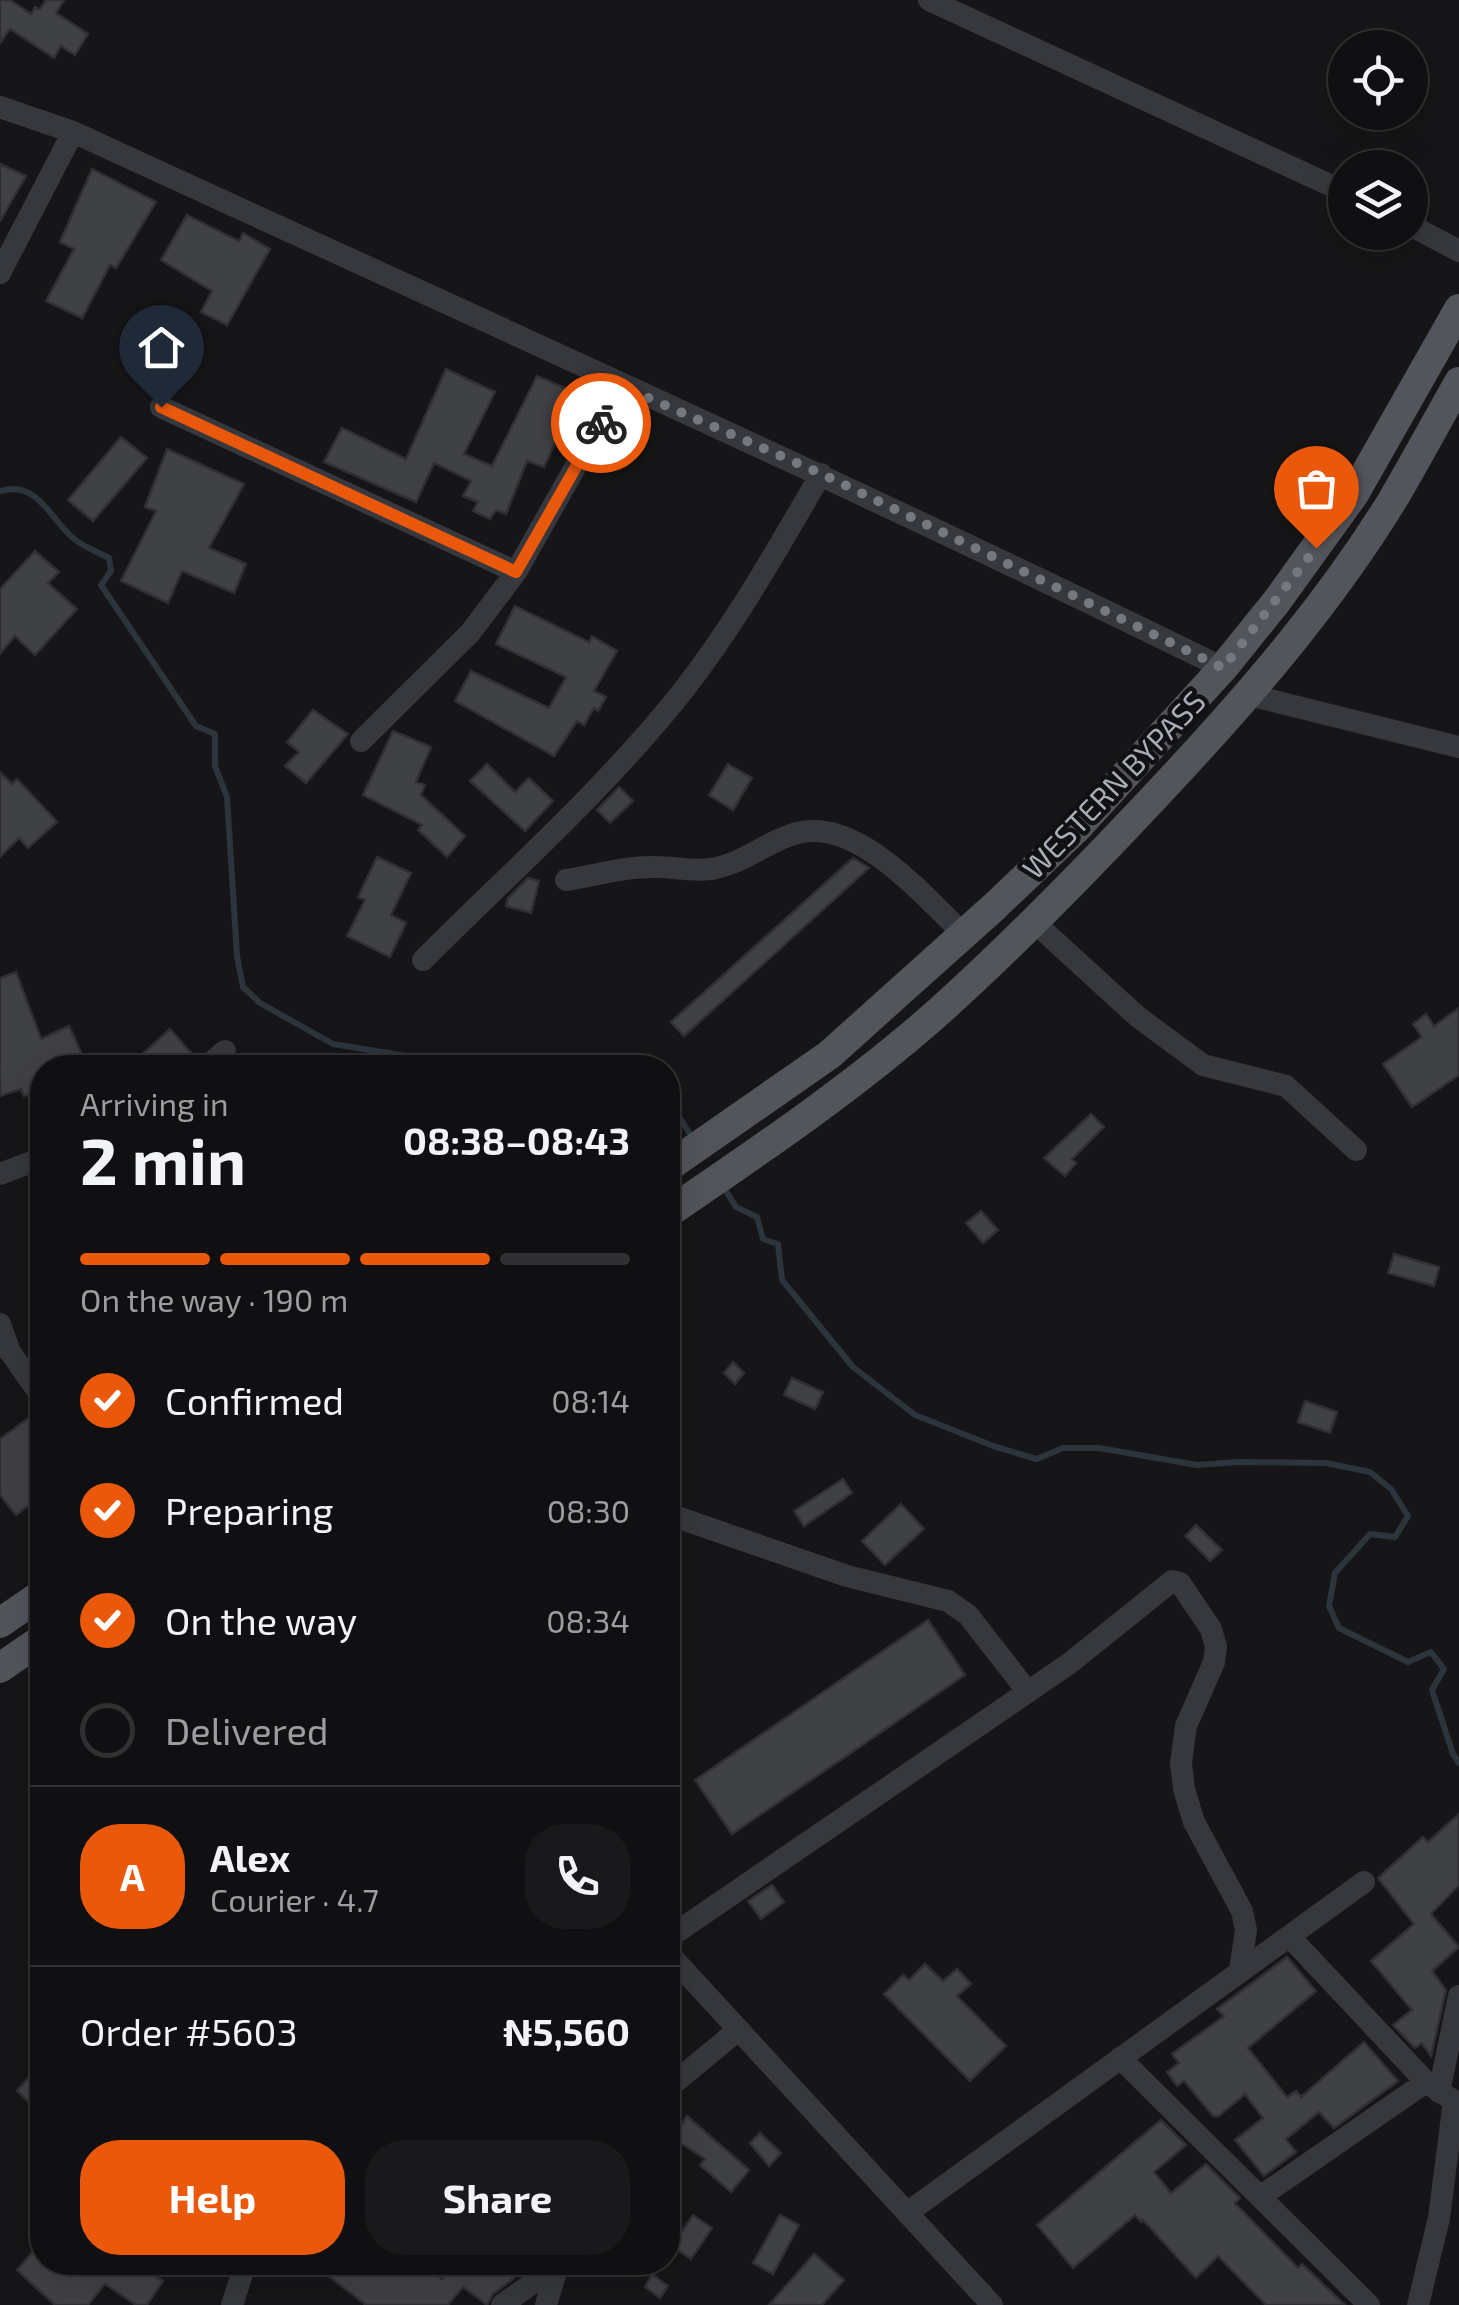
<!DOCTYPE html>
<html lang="en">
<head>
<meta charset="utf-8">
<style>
  :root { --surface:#101012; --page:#19191b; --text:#f1f3f6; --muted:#9c9d9f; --line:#303032; --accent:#ea580c }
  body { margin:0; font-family:"Exo 2",sans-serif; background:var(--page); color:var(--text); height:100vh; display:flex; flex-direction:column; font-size:38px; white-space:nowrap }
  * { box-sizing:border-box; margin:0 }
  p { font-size:32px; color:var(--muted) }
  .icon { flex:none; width:55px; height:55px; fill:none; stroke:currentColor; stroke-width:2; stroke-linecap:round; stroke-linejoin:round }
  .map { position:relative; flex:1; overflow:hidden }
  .side { position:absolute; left:30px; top:1055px; width:650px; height:1220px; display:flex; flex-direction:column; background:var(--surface); border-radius:40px; box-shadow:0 10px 40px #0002,0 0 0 2px var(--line) }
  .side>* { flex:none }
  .buttons { position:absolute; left:1328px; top:30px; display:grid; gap:20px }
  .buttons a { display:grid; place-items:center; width:100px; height:100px; border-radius:50%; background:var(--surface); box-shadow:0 10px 40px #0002,0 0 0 2px var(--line); font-size:50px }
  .pin { position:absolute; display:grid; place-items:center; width:85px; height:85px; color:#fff; margin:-102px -42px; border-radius:50% 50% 50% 0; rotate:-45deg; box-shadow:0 0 10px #0007 }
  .pin .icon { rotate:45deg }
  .courier { position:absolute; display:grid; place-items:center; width:100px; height:100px; margin:-50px; border:8px solid #ea580c; border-radius:50%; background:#fff; color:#222; box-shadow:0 2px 12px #0007 }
  .headline em { font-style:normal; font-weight:700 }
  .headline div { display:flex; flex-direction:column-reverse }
  .headline { display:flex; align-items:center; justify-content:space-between; height:170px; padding:0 50px }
  h1 { font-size:65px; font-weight:700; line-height:75px }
  .bar { display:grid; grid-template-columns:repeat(4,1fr); gap:15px 10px; align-content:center; height:120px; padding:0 50px }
  .bar i { height:12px; border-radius:8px; background:var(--line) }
  .bar .current { background:var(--accent) }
  .bar p { grid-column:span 4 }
  .line { display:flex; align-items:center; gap:25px; padding:0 50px; border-top:2px solid var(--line) }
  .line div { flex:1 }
  .round { display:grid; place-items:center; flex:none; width:105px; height:105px; border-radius:40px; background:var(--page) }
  ol { padding:0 50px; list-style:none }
  li { display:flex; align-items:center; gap:30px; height:110px }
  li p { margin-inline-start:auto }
  li .icon { padding:10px; border-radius:50%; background:var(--accent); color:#fff; stroke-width:4 }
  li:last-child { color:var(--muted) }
  li i { width:55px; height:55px; border:5px solid var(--line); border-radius:50% }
  .button { display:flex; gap:20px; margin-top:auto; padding:20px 50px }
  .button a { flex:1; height:115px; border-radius:40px; background:var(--accent); color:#fff; font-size:40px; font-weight:700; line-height:115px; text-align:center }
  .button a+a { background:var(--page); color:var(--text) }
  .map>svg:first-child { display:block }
</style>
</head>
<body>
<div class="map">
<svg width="1459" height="2305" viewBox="0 0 1459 2305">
  <rect width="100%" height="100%" fill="#161618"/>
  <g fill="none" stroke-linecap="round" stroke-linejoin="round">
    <path stroke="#2c353c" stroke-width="6" d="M 0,491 C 38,480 50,519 74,539 C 84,547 98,552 109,558 L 111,571 L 101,585 L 196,726 L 215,734 L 215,766 L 227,797 L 237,956 L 243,987 L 260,1003 L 333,1044 L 480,1068
      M 668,1116 L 678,1115 L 693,1139
      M 724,1188 L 736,1207 L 757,1217 L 763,1239 L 778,1244 L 782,1280 L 853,1367 L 915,1415 L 996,1447 L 1037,1459 L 1063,1448 L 1099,1448 L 1197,1465 L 1238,1462 L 1326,1463 L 1370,1472 L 1391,1489 L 1408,1516 L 1395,1537 L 1370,1534 L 1335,1573 L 1329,1606 L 1339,1628 L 1408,1662 L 1431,1652 L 1444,1669 L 1432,1690 L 1453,1754 L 1459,1763"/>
  </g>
  <path fill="#404145" stroke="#303034" stroke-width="2.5" d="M 0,0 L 10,0 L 31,14 L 35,7 L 40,9 L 46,0 L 64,0 L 56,13 L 88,34 L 75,55 L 61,46 L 54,58 L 10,29 L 0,43 Z
    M 0,164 L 26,176 L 0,221 Z
    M 92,169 L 156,202 L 116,268 L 110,265 L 82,318 L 46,301 L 74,249 L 60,242 Z
    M 187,215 L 239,241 L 243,233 L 270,249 L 227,325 L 201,312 L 212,291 L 161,260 Z
    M 446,369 L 495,392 L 464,454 L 492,466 L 537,376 L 582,395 L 567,429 L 562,427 L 544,467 L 527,461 L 506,514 L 496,510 L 490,519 L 473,511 L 478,502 L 463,496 L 471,481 L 434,463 L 416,502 L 324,462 L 342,428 L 406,459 Z
    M 121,437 L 147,458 L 93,521 L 68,500 Z
    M 167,449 L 244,484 L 209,548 L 246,564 L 234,593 L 182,571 L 168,603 L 121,581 L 156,511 L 145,507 Z
    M 35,551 L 59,572 L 48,583 L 77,609 L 35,655 L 15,636 L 0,654 L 0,589 Z
    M 515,606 L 589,642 L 592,636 L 617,651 L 594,691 L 606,697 L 598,711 L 594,708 L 584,725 L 577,721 L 554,756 L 455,701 L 471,671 L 549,708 L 566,677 L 496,644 Z
    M 313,710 L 348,734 L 306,783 L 285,766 L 299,752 L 287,742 Z
    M 393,731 L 431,747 L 416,782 L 425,785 L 421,795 L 465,836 L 447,857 L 418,830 L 422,825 L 363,795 Z
    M 487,764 L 515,792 L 529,778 L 553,801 L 525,831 L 470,781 Z
    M 728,764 L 752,778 L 733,810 L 709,795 Z
    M 0,772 L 12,784 L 17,779 L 57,822 L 28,848 L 19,838 L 0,857 Z
    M 619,787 L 633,801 L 610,823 L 597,810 Z
    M 377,857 L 411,873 L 391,915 L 406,923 L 390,957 L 347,936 L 365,900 L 358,897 Z
    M 853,858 L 869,868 L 684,1036 L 671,1022 Z
    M 528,878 L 539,881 L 531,913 L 506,906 L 508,898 Z
    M 16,972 L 41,1039 L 69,1026 L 88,1068 L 42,1068 L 42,1089 L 24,1096 L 21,1089 L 0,1096 L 0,978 Z
    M 1459,1008 L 1459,1075 L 1412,1107 L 1383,1064 L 1422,1037 L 1413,1024 L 1426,1014 L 1434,1026 Z
    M 170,1029 L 193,1055 L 179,1068 L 127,1068 Z
    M 1091,1114 L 1104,1127 L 1072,1159 L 1076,1163 L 1065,1176 L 1044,1158 Z
    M 981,1211 L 998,1230 L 983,1243 L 966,1223 Z
    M 1394,1254 L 1439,1267 L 1434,1286 L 1388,1273 Z
    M 733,1362 L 744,1373 L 735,1384 L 724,1373 Z
    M 792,1378 L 823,1392 L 815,1409 L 784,1395 Z
    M 1305,1401 L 1337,1412 L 1330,1433 L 1298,1422 Z
    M 38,1411 L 42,1412 L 42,1495 L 16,1515 L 0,1495 L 0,1439 Z
    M 843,1479 L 852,1493 L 804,1526 L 794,1511 Z
    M 901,1504 L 924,1529 L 885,1565 L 862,1541 Z
    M 1196,1525 L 1222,1550 L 1210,1561 L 1185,1536 Z
    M 928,1620 L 965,1675 L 732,1834 L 695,1780 Z
    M 1459,1814 L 1459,1885 L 1431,1914 L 1459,1947 L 1432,1971 L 1446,1990 L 1431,2056 L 1422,2043 L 1415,2048 L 1393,2025 L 1412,2010 L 1371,1961 L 1414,1924 L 1378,1878 L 1423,1837 L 1428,1842 Z
    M 772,1885 L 784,1902 L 761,1919 L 748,1901 Z
    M 1287,1957 L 1316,1991 L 1248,2048 L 1287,2097 L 1296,2091 L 1301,2097 L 1364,2042 L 1398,2081 L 1334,2128 L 1319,2112 L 1286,2139 L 1296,2152 L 1264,2176 L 1235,2140 L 1263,2118 L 1245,2094 L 1219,2116 L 1213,2116 L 1184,2081 L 1177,2086 L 1167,2072 L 1179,2063 L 1172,2054 L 1224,2016 L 1217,2009 Z
    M 925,1964 L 943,1981 L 957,1969 L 971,1984 L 957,1996 L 1006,2046 L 970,2081 L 884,1994 L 903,1975 L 909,1980 Z
    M 42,2062 L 42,2114 L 17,2091 Z
    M 687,2116 L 749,2170 L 731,2192 L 700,2165 L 705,2159 L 673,2138 Z
    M 1161,2120 L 1186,2145 L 1154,2172 L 1171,2193 L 1206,2164 L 1240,2198 L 1235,2203 L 1298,2268 L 1302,2264 L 1345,2305 L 1266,2305 L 1218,2256 L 1196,2278 L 1143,2220 L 1141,2222 L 1135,2215 L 1073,2268 L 1037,2225 Z
    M 760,2133 L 781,2153 L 769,2166 L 750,2143 Z
    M 693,2215 L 712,2228 L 691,2259 L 672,2246 Z
    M 780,2215 L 799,2225 L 773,2274 L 753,2263 Z
    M 42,2241 L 42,2262 L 108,2262 L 121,2272 L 127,2262 L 164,2262 L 155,2276 L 163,2281 L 147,2305 L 136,2305 L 105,2284 L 88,2305 L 55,2305 L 17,2270 Z
    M 814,2254 L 844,2280 L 822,2305 L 769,2305 Z
    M 342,2262 L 422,2262 L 442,2279 L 455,2262 L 526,2262 L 514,2278 L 493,2294 L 487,2305 L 463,2287 L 448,2305 L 366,2305 L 330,2277 Z
    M 652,2274 L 668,2286 L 660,2298 L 645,2287 Z"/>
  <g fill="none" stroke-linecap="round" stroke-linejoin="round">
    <path stroke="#37383d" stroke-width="22" d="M 929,0 L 1345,192
      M 0,107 L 73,132 C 457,309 843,481 1223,668
      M 1410,225 L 1459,251
      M 0,273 L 73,132
      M 161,407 L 516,572
      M 1249,695 L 1459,747
      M 361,741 L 470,633 L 516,572 L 621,386
      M 566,880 C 593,876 622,867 650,867 C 671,866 690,872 711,869 C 743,864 767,841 797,833 C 858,817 923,896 963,933
      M 1034,922 L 1138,1017 L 1203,1065 L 1286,1086 L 1356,1150
      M 423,960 C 509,874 607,787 682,692 C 736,623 778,548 821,474
      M 205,1068 L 225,1051
      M 0,1174 L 42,1158
      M 0,1324 L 10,1352 L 2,1343
      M 10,1352 L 42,1397
      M 668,1514 L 847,1576 L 948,1601 L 968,1615 L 1028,1692
      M 1289,1936 L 1426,2082 L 1454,2101 L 1439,2218 L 1418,2305
      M 668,1938 L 1070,1663 L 1172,1581 L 1180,1583 L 1211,1629 L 1216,1647 L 1214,1662 L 1186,1726 L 1181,1763 L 1184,1789 L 1194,1822 L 1242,1911 L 1246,1930 L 1240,1970
      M 668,1953 L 992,2305
      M 1120,2058 L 1369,2305
      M 668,2088 L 738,2030
      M 1439,2092 L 1459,1996
      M 1261,2196 L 1426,2082
      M 907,2213 L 1364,1882
      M 232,2305 L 246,2262
      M 502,2305 L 559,2264
      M 546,2305 L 559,2262"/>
    <path stroke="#53555c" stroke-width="30" d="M 668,1167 L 829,1055 L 994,907 L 1077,828 L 1223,668 L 1277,601 L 1354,494 L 1459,309
      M 668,1213 C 759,1151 852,1088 935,1015 C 1020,939 1099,857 1176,774 C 1255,689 1331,600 1392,501 C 1415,462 1437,421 1459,382
      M 0,1623 L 42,1594
      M 0,1668 L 42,1639"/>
  </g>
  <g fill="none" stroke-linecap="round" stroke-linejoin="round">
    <path stroke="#757880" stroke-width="10" stroke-dasharray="0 18" d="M 601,423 L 621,386 L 822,474 L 1223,668 L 1316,548"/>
    <path stroke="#ea580c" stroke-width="12" d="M 161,407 L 516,572 L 601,423"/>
  </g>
  <g text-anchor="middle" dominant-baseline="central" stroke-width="9" stroke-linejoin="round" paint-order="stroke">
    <g font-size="30" fill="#a8adb8" stroke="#111113">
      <text transform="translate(1113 784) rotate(-46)">WESTERN BYPASS</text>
    </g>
  </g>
</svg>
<div class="buttons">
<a><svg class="icon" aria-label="locate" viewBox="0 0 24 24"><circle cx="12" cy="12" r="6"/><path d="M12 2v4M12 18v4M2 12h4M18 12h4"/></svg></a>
<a><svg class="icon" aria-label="layers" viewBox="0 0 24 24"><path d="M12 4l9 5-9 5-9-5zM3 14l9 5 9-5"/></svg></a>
</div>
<div class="pin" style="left:1316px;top:548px;background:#ea580c"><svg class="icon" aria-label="bag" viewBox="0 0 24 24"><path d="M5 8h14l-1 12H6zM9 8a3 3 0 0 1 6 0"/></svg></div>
<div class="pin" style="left:161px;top:407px;background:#1f2937"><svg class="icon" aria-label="home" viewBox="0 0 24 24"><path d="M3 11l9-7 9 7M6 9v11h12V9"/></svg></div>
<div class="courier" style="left:601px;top:423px"><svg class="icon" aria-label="bike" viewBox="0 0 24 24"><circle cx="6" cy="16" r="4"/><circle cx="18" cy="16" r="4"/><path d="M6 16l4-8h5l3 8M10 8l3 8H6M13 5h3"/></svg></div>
<section class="side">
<div class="headline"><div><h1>2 min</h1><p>Arriving in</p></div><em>08:38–08:43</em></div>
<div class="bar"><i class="current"></i><i class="current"></i><i class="current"></i><i></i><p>On the way · 190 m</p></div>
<ol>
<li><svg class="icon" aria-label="check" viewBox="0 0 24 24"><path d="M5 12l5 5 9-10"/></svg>Confirmed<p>08:14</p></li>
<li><svg class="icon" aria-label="check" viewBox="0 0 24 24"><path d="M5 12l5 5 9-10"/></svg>Preparing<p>08:30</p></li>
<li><svg class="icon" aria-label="check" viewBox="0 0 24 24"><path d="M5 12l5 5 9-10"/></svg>On the way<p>08:34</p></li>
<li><i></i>Delivered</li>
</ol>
<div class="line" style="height:180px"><b class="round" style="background:var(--accent);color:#fff">A</b><div><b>Alex</b><p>Courier · 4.7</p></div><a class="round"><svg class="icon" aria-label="phone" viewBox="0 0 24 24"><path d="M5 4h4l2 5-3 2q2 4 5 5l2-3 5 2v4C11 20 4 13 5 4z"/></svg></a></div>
<div class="line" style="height:130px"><div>Order #5603</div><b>₦5,560</b></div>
<div class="button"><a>Help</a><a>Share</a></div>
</section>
</div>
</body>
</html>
